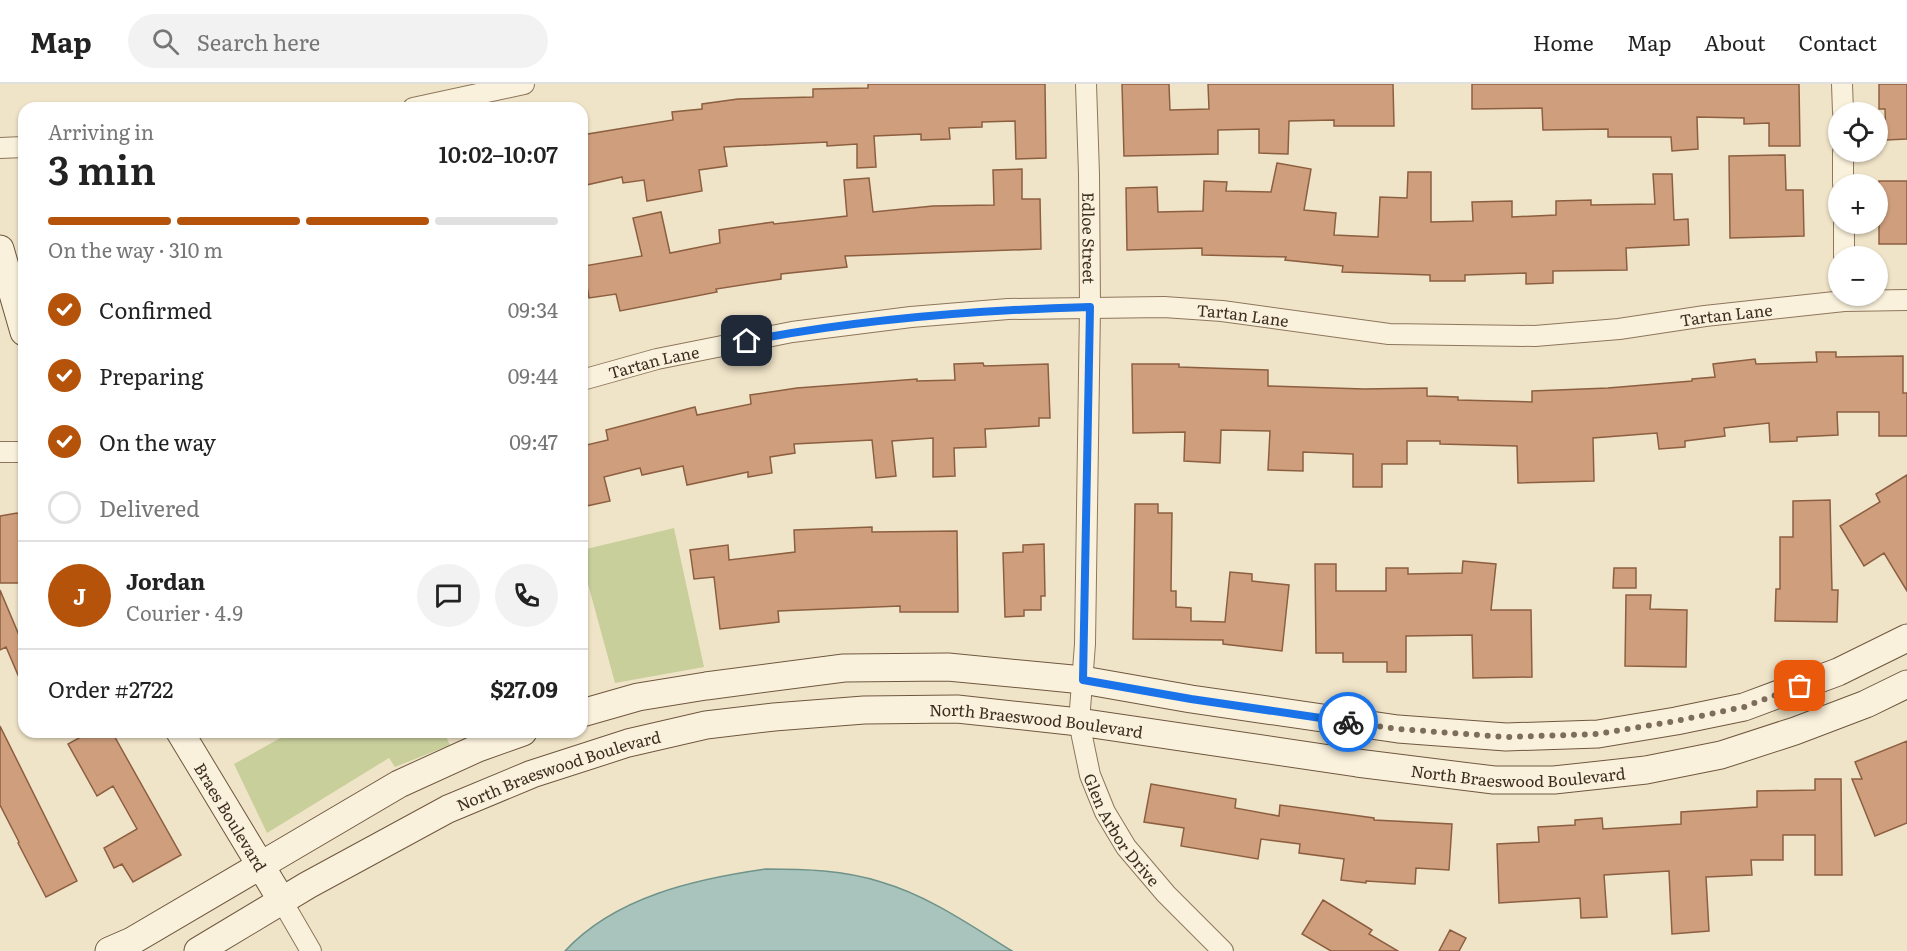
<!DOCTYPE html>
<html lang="en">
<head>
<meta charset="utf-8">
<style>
  :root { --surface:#fff; --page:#f2f2f2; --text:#222; --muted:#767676; --line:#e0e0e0; --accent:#b45309 }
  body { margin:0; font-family:Literata,serif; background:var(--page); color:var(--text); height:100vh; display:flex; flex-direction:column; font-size:22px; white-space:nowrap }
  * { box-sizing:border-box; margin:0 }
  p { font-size:20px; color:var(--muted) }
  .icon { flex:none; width:33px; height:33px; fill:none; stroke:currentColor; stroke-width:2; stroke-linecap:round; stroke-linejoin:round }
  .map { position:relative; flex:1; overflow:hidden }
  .side { position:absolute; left:18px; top:18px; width:570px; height:636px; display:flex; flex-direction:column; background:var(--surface); border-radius:18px; box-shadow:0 2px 4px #0004 }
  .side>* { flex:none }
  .fabs { position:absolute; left:1828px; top:18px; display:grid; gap:12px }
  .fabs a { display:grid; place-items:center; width:60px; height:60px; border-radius:50%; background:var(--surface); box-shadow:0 2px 4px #0004; font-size:30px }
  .pin { position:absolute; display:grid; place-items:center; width:51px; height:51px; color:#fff; margin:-26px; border-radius:12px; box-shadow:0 3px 9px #0006 }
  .courier { position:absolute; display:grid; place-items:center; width:60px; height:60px; margin:-30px; border:4px solid #1a73e8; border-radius:50%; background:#fff; color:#222; box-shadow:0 2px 8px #0007 }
  .head em { font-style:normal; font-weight:600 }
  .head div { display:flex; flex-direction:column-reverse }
  .head { display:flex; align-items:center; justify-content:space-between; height:102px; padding:0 30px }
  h1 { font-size:39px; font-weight:600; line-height:45px }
  .bar { display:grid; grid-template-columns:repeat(4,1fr); gap:9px 6px; align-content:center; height:72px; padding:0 30px }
  .bar i { height:8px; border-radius:4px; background:var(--line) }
  .bar .current { background:var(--accent) }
  .bar p { grid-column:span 4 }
  .line { display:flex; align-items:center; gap:15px; padding:0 30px; border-top:2px solid var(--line) }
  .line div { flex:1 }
  .round { display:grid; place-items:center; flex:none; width:63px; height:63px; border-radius:32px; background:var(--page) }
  ol { padding:0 30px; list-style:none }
  li { display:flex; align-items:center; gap:18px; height:66px }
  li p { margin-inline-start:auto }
  li .icon { padding:6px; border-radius:50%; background:var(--accent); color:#fff; stroke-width:4 }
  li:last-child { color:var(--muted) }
  li i { width:33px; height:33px; border:3px solid var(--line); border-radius:50% }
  header { display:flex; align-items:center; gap:36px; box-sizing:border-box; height:84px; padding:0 30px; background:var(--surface); border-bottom:2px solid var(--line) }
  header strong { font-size:28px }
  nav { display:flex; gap:33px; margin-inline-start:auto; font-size:21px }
  .search { width:420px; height:54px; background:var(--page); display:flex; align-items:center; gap:15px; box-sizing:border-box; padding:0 21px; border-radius:33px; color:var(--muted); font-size:22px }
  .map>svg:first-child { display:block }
</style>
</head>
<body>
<header>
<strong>Map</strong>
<div class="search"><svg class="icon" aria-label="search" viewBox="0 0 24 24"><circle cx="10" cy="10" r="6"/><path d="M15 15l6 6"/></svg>Search here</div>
<nav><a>Home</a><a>Map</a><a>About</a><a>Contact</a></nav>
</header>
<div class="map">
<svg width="1907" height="867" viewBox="0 0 1907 867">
  <rect width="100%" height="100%" fill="#f0e4c8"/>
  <path fill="#c9cf9b" d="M 674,444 L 704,583 L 615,599 L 582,478 L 582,466 Z
    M 291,648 L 444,648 L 450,661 L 395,683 L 389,674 L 267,749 L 234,680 Z"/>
  <path fill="#a9c4bc" stroke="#6f938a" stroke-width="1.5" d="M 766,785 C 804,785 844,786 881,798 C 929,812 970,841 1012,867 L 565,867 C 615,813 695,795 766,785 Z"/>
  <path fill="#cf9f7d" stroke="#8d5f41" stroke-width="1.5" d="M 868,0 L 1045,0 L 1046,74 L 1016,75 L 1015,37 L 982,38 L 982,43 L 949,44 L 950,55 L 921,56 L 921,50 L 874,52 L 876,83 L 857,84 L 857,60 L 827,62 L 827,58 L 724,63 L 727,82 L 699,86 L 702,107 L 647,117 L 644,96 L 623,99 L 622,93 L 582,102 L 582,51 L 673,36 L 672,28 L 702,25 L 702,20 L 738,15 L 813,13 L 813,5 L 868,4 Z
    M 1122,0 L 1169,0 L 1170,26 L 1209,25 L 1208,0 L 1393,0 L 1394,42 L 1334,42 L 1334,36 L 1289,37 L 1288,70 L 1259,69 L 1259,45 L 1218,46 L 1218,70 L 1124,72 Z
    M 1472,0 L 1799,0 L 1800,62 L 1769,62 L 1769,39 L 1744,40 L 1744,34 L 1697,33 L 1698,65 L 1672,67 L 1671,53 L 1608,53 L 1608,45 L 1543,46 L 1542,24 L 1472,25 Z
    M 1879,0 L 1907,0 L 1907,55 L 1886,56 L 1885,25 L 1879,25 Z
    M 1785,71 L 1786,106 L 1803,106 L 1804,152 L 1730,154 L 1729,72 Z
    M 1277,79 L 1311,85 L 1304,126 L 1336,129 L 1334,151 L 1378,153 L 1380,113 L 1407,114 L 1408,88 L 1431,88 L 1431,138 L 1473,137 L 1472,118 L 1512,117 L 1512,133 L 1556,131 L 1556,117 L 1591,116 L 1591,121 L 1655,120 L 1653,90 L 1672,90 L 1674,136 L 1688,135 L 1689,161 L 1626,164 L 1627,186 L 1553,187 L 1553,199 L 1526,200 L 1526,189 L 1465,191 L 1465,197 L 1430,197 L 1430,191 L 1342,188 L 1343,182 L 1285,176 L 1286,173 L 1202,171 L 1202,164 L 1127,166 L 1126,104 L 1157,103 L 1158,128 L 1203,127 L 1204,97 L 1227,98 L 1226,107 L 1271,108 Z
    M 1022,85 L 1022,115 L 1040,115 L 1041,165 L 845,172 L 847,183 L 781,190 L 781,195 L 716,205 L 717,208 L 620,227 L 616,210 L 589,214 L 584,182 L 642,172 L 633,134 L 661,128 L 670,169 L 720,159 L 719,146 L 773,138 L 774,140 L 847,132 L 844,96 L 869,94 L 873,128 L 933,122 L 994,121 L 993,86 Z
    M 1879,97 L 1907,97 L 1907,160 L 1879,160 Z
    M 1816,268 L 1836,268 L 1836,273 L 1903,272 L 1903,309 L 1907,309 L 1907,352 L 1879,352 L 1879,328 L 1837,328 L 1838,351 L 1797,353 L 1797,357 L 1770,358 L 1769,339 L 1724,344 L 1725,352 L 1685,357 L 1685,363 L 1659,365 L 1657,349 L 1593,354 L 1594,397 L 1518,399 L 1517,362 L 1440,360 L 1440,357 L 1407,357 L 1407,380 L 1382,380 L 1382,403 L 1353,403 L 1353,370 L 1303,368 L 1303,387 L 1268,386 L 1270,347 L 1221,346 L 1220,379 L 1184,377 L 1185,348 L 1133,349 L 1132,280 L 1179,280 L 1179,283 L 1268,286 L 1268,302 L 1364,305 L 1427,304 L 1427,312 L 1458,313 L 1458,316 L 1532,318 L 1532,307 L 1608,304 L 1692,297 L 1692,295 L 1715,293 L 1713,280 L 1755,275 L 1756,280 L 1817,278 Z
    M 983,279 L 984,282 L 1048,280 L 1050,334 L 1039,334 L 1039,342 L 985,345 L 986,363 L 954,364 L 955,392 L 933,393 L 933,354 L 892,357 L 896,392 L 876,394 L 872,356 L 794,360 L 795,369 L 770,373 L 772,389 L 748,393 L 748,388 L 687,401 L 683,382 L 642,391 L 640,384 L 604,393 L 610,417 L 582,423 L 582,362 L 608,356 L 606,346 L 695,323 L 697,331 L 751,320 L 750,311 L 797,304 L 917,295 L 917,297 L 955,296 L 954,280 Z
    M 1907,391 L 1907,507 L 1884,469 L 1864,482 L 1840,442 L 1880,418 L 1876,410 Z
    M 1830,416 L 1832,506 L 1838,506 L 1837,538 L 1775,537 L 1776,505 L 1780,505 L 1780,453 L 1793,453 L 1793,417 Z
    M 1135,420 L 1158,420 L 1158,429 L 1172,429 L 1171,507 L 1176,507 L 1176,523 L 1191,524 L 1191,537 L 1225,538 L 1230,488 L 1252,490 L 1252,497 L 1289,501 L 1282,567 L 1223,560 L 1223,556 L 1133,555 Z
    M 17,429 L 24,434 L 24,499 L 0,499 L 0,432 Z
    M 872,443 L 872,448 L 957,447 L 958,528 L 900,528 L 900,522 L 778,527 L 779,538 L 720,545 L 714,493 L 694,495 L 690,466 L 728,461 L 729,476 L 795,468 L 794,446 Z
    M 1044,460 L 1045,512 L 1041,512 L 1041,526 L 1024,526 L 1024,532 L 1005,533 L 1003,469 L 1023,468 L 1023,461 Z
    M 1463,477 L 1496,480 L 1491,526 L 1531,526 L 1532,593 L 1473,594 L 1472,551 L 1406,552 L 1406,588 L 1387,588 L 1387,578 L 1343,578 L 1343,569 L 1316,569 L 1315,480 L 1336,480 L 1336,507 L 1386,507 L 1386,484 L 1408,484 L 1408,490 L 1462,489 Z
    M 1614,484 L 1636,484 L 1636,504 L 1613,504 Z
    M 0,506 L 24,563 L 24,605 L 6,563 L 0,566 Z
    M 1626,511 L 1651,511 L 1650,525 L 1687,526 L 1686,583 L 1625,582 Z
    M 0,642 L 77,797 L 46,813 L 18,759 L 19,758 L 0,721 Z
    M 90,648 L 112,648 L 181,771 L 133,798 L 122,780 L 114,784 L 104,764 L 137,745 L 113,702 L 97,712 L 68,660 Z
    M 1907,657 L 1907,739 L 1875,752 L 1852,695 L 1862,695 L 1855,678 Z
    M 1815,695 L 1841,695 L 1842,791 L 1815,791 L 1815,751 L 1783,751 L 1783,776 L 1751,776 L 1752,791 L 1706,793 L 1709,847 L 1672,850 L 1669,787 L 1604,791 L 1607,833 L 1581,834 L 1580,814 L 1499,819 L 1497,760 L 1539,758 L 1538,743 L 1575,741 L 1575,736 L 1602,734 L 1603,745 L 1681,740 L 1681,728 L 1757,723 L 1757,707 L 1815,706 Z
    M 1151,700 L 1236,715 L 1235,724 L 1279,732 L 1280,721 L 1374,734 L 1374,736 L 1452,740 L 1449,786 L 1416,784 L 1415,800 L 1366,797 L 1366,799 L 1341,796 L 1344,775 L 1299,769 L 1300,760 L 1261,755 L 1258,775 L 1181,762 L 1184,744 L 1144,738 Z
    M 1323,816 L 1372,846 L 1369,850 L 1398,867 L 1331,867 L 1302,850 Z
    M 1450,846 L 1466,854 L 1459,867 L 1439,867 Z"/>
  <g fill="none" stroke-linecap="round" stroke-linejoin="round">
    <g stroke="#8d765c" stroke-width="22">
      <g id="street">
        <path id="s1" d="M 1086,0 L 1089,90 L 1090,223 L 1085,560 L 1079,638 L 1090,691 L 1105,728 L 1126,763 L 1166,810 L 1223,867"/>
        <path d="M 1842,0 L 1843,28"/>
        <path d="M 413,24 L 524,0"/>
        <path d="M 0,64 L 24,63"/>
        <path d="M 1843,68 L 1843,100"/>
        <path d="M 1844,140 L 1844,172"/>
        <path id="s2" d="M 582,296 L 657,275 L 792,248 L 911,233 L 1008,225 L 1164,223 L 1222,227 L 1389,250 L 1535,252 L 1619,245 L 1705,232 L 1844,217 L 1907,216"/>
        <path d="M 0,368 L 24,368"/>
        <path d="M 282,817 L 311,867"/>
      </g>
    </g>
    <g stroke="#6f573f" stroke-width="29">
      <g id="secondary">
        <path d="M 0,165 L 24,248"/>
        <path d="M 582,629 L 638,613 L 706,602 L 844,584 L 948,583 L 1083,596 L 1191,615 L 1398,645 L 1506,653 L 1598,650 L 1676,637 L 1744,623 L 1838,588 L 1907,554"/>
        <path id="s3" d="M 180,648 L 282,817"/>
        <path d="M 109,867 L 132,857 L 399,700 L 478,664 L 523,648"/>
        <path id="s4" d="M 198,867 L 308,801 L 448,725 L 532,690 L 628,659 L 706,641 L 774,633 L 864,626 L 957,625 L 1079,638 L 1357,679 L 1494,696 L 1554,696 L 1646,686 L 1721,671 L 1795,647 L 1866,620 L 1907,600"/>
      </g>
    </g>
    <use href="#street" stroke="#faf1dc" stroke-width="20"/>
    <use href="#secondary" stroke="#faf1dc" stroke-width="27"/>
  </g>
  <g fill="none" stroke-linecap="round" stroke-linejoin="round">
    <path stroke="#7c6e5b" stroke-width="6" stroke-dasharray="0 10.8" d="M 1348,638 L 1398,645 L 1506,653 L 1598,650 L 1676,637 L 1744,623 L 1800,602"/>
    <path stroke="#1a73e8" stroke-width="8" d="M 747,257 C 860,235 975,226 1090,223 L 1083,596 L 1191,615 L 1348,638"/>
  </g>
  <g text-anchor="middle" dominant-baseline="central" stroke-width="6" stroke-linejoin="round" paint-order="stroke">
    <g font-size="16" fill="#3d2e20" stroke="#f7eed8">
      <text stroke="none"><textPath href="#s1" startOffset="154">Edloe Street</textPath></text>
      <text stroke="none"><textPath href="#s2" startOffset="1154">Tartan Lane</textPath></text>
      <text stroke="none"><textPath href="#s2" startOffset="668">Tartan Lane</textPath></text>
      <text stroke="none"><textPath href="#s2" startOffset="74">Tartan Lane</textPath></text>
      <text stroke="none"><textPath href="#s4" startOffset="891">North Braeswood Boulevard</textPath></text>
      <text stroke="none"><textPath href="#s4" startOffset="1377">North Braeswood Boulevard</textPath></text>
      <text stroke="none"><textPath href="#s4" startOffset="405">North Braeswood Boulevard</textPath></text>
      <text stroke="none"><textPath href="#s3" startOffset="99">Braes Boulevard</textPath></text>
      <text stroke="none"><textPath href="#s1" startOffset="756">Glen Arbor Drive</textPath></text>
    </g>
  </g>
</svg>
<div class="fabs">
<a><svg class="icon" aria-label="locate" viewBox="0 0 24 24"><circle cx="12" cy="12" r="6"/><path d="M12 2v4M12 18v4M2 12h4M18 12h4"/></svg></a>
<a>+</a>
<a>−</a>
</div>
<div class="pin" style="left:1800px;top:602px;background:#ea580c"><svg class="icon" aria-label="bag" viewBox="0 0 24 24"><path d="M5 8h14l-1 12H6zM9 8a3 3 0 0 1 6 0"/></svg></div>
<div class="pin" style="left:747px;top:257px;background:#1f2937"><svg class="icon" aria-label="home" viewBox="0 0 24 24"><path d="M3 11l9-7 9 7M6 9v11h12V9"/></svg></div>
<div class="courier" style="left:1348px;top:638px"><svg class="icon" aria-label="bike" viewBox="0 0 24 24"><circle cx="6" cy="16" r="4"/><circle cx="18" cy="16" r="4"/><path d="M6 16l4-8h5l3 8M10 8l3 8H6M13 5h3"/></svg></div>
<section class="side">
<div class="head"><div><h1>3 min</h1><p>Arriving in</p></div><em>10:02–10:07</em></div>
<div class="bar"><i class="current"></i><i class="current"></i><i class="current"></i><i></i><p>On the way · 310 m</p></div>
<ol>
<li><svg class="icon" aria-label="check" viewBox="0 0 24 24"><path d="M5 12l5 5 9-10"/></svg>Confirmed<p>09:34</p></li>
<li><svg class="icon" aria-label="check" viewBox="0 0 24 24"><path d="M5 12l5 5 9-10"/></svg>Preparing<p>09:44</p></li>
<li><svg class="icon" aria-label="check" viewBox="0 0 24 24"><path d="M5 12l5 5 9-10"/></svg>On the way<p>09:47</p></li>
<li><i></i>Delivered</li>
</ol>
<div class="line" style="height:108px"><b class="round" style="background:var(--accent);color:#fff">J</b><div><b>Jordan</b><p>Courier · 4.9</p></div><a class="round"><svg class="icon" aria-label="chat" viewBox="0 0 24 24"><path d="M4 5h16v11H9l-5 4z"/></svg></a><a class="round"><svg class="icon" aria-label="phone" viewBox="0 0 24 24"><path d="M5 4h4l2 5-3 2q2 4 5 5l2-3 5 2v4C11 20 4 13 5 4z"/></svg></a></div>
<div class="line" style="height:78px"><div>Order #2722</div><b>$27.09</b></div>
</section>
</div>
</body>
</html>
